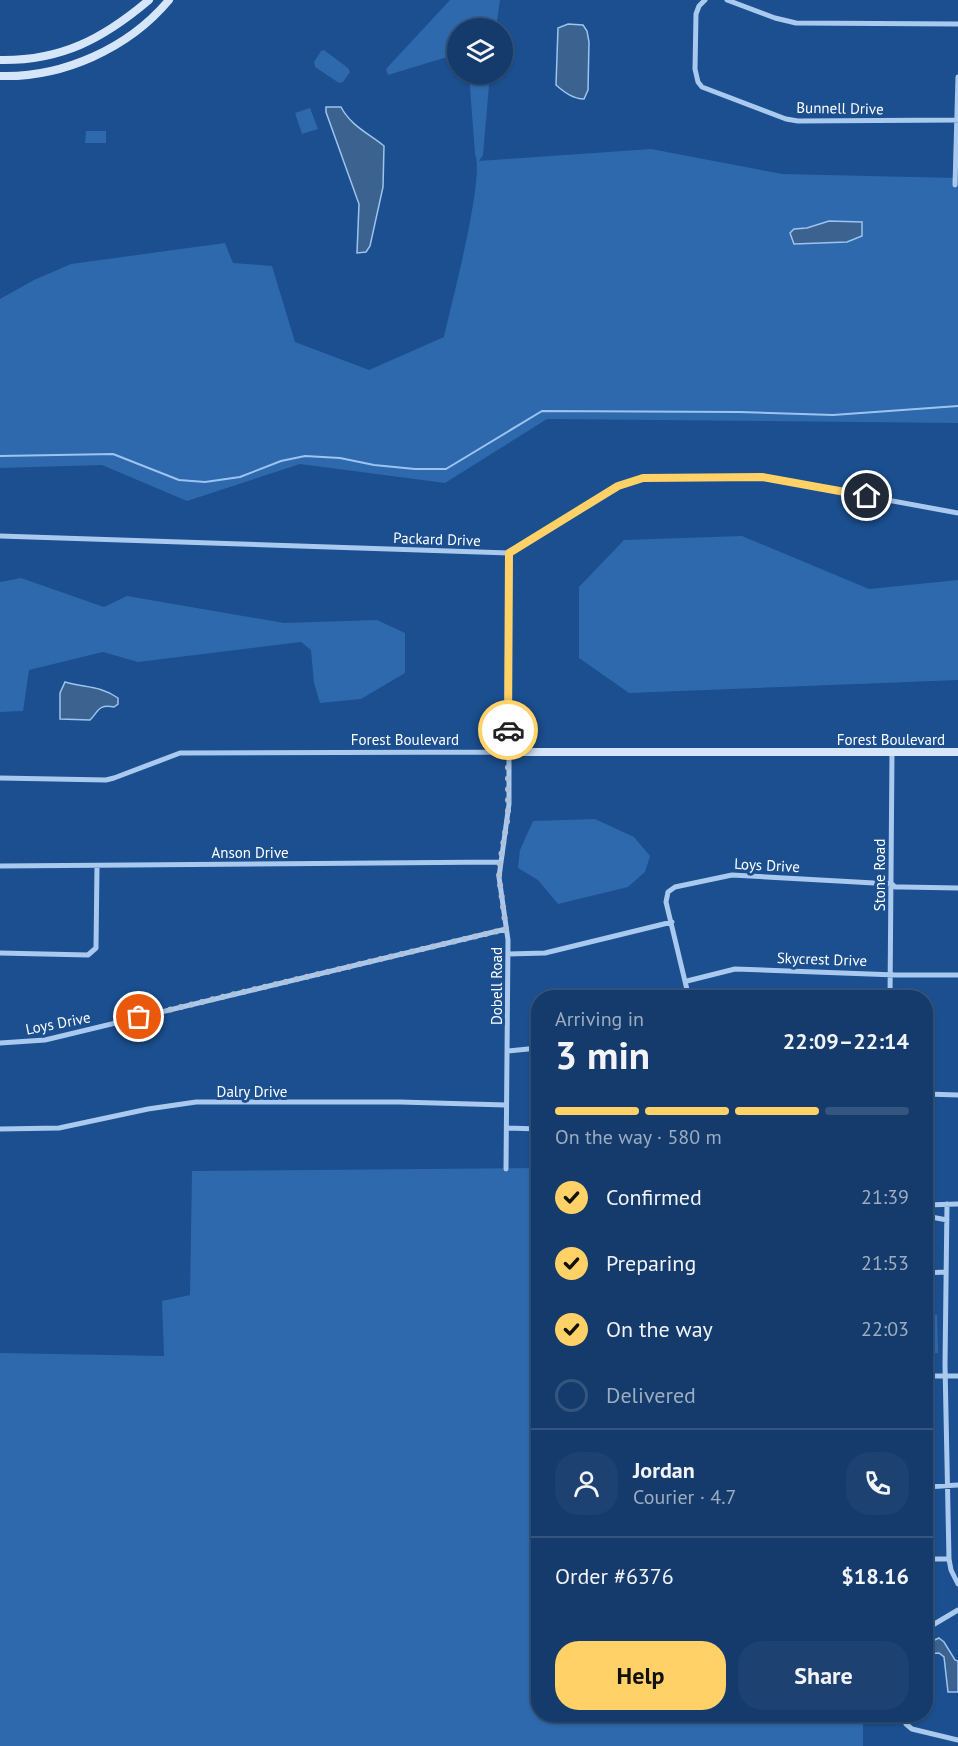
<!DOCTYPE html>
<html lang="en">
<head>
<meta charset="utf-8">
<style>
  :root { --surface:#143b6b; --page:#1d4271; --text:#f1f3f6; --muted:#9dadc1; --line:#33557e; --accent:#ffd166 }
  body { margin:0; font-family:"PT Sans",sans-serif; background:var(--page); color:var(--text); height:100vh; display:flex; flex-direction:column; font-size:22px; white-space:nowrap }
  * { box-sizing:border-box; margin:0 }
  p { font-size:20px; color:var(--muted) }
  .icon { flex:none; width:33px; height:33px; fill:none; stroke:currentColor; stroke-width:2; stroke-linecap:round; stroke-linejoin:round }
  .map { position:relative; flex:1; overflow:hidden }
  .details { position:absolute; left:531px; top:990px; width:402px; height:732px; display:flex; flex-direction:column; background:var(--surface); border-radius:24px; box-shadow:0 2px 4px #0004,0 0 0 2px var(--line) }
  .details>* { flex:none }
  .controls { position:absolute; left:447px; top:18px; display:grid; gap:12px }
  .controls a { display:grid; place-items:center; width:66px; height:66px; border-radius:50%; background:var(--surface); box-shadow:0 2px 4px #0004,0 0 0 2px var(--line); font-size:30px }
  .pin { position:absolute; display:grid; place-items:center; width:51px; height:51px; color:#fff; margin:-26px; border:3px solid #fff; border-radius:50%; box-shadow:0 2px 6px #0007 }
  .courier { position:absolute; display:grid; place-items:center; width:60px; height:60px; margin:-30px; border:4px solid #ffd166; border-radius:50%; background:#fff; color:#222; box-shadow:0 2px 8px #0007 }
  .head em { font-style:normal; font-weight:600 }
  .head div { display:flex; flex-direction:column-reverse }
  .head { display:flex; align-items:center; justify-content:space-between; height:102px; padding:0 24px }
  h1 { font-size:39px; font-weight:600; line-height:45px }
  .bar { display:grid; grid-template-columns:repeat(4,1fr); gap:9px 6px; align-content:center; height:72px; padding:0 24px }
  .bar i { height:8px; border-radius:4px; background:var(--line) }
  .bar .on { background:var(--accent) }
  .bar p { grid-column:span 4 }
  .line { display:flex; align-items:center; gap:15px; padding:0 24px; border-top:2px solid var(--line) }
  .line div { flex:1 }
  .round { display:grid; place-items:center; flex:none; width:63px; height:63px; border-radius:24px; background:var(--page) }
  ol { padding:0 24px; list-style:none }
  li { display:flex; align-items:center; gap:18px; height:66px }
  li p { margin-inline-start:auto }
  li .icon { padding:6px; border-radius:50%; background:var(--accent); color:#111; stroke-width:4 }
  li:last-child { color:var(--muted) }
  li i { width:33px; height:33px; border:3px solid var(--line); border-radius:50% }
  .primary-button { display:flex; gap:12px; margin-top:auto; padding:12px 24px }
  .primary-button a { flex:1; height:69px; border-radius:24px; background:var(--accent); color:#111; font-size:24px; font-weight:600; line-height:69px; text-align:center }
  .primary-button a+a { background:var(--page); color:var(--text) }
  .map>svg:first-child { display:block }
</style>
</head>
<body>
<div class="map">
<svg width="958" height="1746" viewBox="0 0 958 1746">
  <rect width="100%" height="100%" fill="#1b4f8f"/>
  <path fill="#2e69ad" d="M 450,0 L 500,0 L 496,28 L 458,28 L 457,54 L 388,75 L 386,69 Z
    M 324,50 L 348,68 L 350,72 L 343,82 L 339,83 L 315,67 L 314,62 L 321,51 Z
    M 469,74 L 490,74 L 483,155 L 479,161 L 651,149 L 782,174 L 958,178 L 958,423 L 547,419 L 445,483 L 300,464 L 187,501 L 102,465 L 0,468 L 0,299 L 34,280 L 71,264 L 225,243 L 233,263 L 272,266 L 295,342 L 369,370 L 444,337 C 451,305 485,178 475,154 Z
    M 310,108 L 318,129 L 302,134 L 295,113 Z
    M 86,131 L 106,131 L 106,143 L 85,143 Z
    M 742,536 L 869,589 L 958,580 L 958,680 L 629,693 L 579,658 L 579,587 L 624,540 Z
    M 21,578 L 104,607 L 127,596 L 284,623 L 377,620 L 405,633 L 405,673 L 361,699 L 320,703 L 314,683 L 311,650 L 301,642 L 138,662 L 103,652 L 29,670 L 23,711 L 0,712 L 0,582 Z
    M 595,819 L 634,837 L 650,856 L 645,872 L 628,887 L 558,904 L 538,880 L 518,868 L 520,850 L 533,821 Z
    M 538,1168 L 538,1714 L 863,1715 L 863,1746 L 0,1746 L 0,1353 L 164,1356 L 162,1301 L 190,1295 L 192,1171 Z
    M 926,1313 L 937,1315 L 938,1353 L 926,1353 Z"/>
  <path fill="#3c6290" stroke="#9cc4f0" stroke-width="1.5" d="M 568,24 L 583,25 L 587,31 L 589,42 L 588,90 L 584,99 C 573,99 564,92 556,85 L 558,28 Z
    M 326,107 L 341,107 C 351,126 368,133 384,146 L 383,187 L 370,246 L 366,252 L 357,253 L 359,204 L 326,112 Z
    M 829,221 L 862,222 L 862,236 L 847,242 L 794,244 L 790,233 L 794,229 L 807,228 Z
    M 65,682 C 84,688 99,685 118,698 L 118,704 L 114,707 C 98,704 99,711 90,720 L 60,719 L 60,693 Z
    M 939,1638 L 944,1642 L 955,1660 L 958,1661 L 958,1692 L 948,1692 L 944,1657 L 939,1653 L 926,1654 L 926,1644 Z"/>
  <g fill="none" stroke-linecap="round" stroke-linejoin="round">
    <path stroke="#9cc4f0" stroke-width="2" d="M 0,456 L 113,454 L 179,480 L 205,482 L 240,477 L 281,461 L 305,456 L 340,458 L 374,465 L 415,469 L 446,469 L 542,411 L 740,412 L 833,415 L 958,406"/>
    <path stroke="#a9c9ee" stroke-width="5" d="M 705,0 L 699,6 L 696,14 L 695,69 L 698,82 L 702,87 L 786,119 L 798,121 L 958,120
      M 727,0 L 775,18 L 796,23 L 958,24
      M 955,185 L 958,77
      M 0,536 L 509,553 L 623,484 L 643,478 L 762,477 L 958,513
      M 0,778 L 106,780 L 114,778 L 180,753 L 508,752
      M 0,866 L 499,862
      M 0,953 L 88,955 L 96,948 L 97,866
      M 508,954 L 545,953 L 672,922
      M 687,981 L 735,969 L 896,975 L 958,975
      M 689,998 L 666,902 L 668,892 L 675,887 L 732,875 L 892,884 L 895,887 L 902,887 L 958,888
      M 890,998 L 892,752
      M 0,1043 L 45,1040 L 506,929
      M 508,1051 L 538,1048
      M 926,1094 L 958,1095
      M 507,1128 L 538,1129
      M 0,1129 L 59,1128 L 148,1109 L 196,1102 L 400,1102 L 506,1105
      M 506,1169 L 508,940 L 499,877 L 509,804 L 509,553
      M 947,1204 L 945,1365 L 949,1559 L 951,1570 L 958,1584
      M 926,1205 L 958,1204
      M 926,1216 L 947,1220
      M 926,1273 L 945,1272
      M 926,1376 L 958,1376
      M 926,1487 L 958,1485
      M 926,1559 L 949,1559
      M 926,1629 L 958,1610
      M 902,1714 L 906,1724 L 912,1729 L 958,1740"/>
    <path stroke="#d6e6fa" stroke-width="8" d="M 0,60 C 61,61 103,39 149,0
      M 0,76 C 63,78 129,48 169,0
      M 508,752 L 958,752"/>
  </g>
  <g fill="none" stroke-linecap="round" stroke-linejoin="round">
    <path stroke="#afc1d8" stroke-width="6" stroke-dasharray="0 10.8" d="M 139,1017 L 506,929 L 499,877 L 500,862 L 508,816 L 508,730"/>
    <path stroke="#ffd166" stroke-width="8" d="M 508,730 L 509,553 L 618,486 L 643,478 L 762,477 L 867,496"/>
  </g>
  <g text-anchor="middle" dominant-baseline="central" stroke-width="6" stroke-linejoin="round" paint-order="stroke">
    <g font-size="15" fill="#fff" stroke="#1b4f8f">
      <text transform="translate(840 108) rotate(1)">Bunnell Drive</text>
      <text transform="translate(437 539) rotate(2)">Packard Drive</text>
      <text x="405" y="739">Forest Boulevard</text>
      <text x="891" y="739">Forest Boulevard</text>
      <text x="250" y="852">Anson Drive</text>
      <text transform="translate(767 865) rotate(3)">Loys Drive</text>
      <text transform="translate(879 875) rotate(-90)">Stone Road</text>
      <text transform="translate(822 959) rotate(2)">Skycrest Drive</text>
      <text transform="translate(496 986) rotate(-90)">Dobell Road</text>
      <text transform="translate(58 1023) rotate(-11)">Loys Drive</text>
      <text x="252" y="1091">Dalry Drive</text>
    </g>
  </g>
</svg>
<div class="controls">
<a><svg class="icon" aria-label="layers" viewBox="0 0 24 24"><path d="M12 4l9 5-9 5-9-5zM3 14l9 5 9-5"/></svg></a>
</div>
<div class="pin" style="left:139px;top:1017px;background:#ea580c"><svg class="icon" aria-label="bag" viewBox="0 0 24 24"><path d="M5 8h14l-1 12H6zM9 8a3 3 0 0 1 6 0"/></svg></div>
<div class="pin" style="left:867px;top:496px;background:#1f2937"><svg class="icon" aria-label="home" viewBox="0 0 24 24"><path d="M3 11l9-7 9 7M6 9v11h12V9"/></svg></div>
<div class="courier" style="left:508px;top:730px"><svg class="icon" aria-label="car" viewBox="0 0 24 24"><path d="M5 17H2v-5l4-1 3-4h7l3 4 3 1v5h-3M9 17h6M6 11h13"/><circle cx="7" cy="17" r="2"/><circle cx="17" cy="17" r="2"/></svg></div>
<section class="details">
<div class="head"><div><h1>3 min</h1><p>Arriving in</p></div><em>22:09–22:14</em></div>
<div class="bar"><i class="on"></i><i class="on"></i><i class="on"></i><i></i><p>On the way · 580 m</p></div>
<ol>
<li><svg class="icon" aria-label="check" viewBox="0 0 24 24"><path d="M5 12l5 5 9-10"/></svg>Confirmed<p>21:39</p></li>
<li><svg class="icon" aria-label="check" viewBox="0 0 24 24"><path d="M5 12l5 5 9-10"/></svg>Preparing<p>21:53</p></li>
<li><svg class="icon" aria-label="check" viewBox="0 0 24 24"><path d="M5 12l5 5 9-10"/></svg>On the way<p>22:03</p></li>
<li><i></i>Delivered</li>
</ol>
<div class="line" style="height:108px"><a class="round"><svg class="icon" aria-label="person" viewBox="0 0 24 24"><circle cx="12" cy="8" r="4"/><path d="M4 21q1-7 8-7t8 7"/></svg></a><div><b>Jordan</b><p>Courier · 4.7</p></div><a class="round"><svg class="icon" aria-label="phone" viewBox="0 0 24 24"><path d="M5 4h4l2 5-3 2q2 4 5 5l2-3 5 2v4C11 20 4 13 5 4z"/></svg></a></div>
<div class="line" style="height:78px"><div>Order #6376</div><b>$18.16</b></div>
<div class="primary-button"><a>Help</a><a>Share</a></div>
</section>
</div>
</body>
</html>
